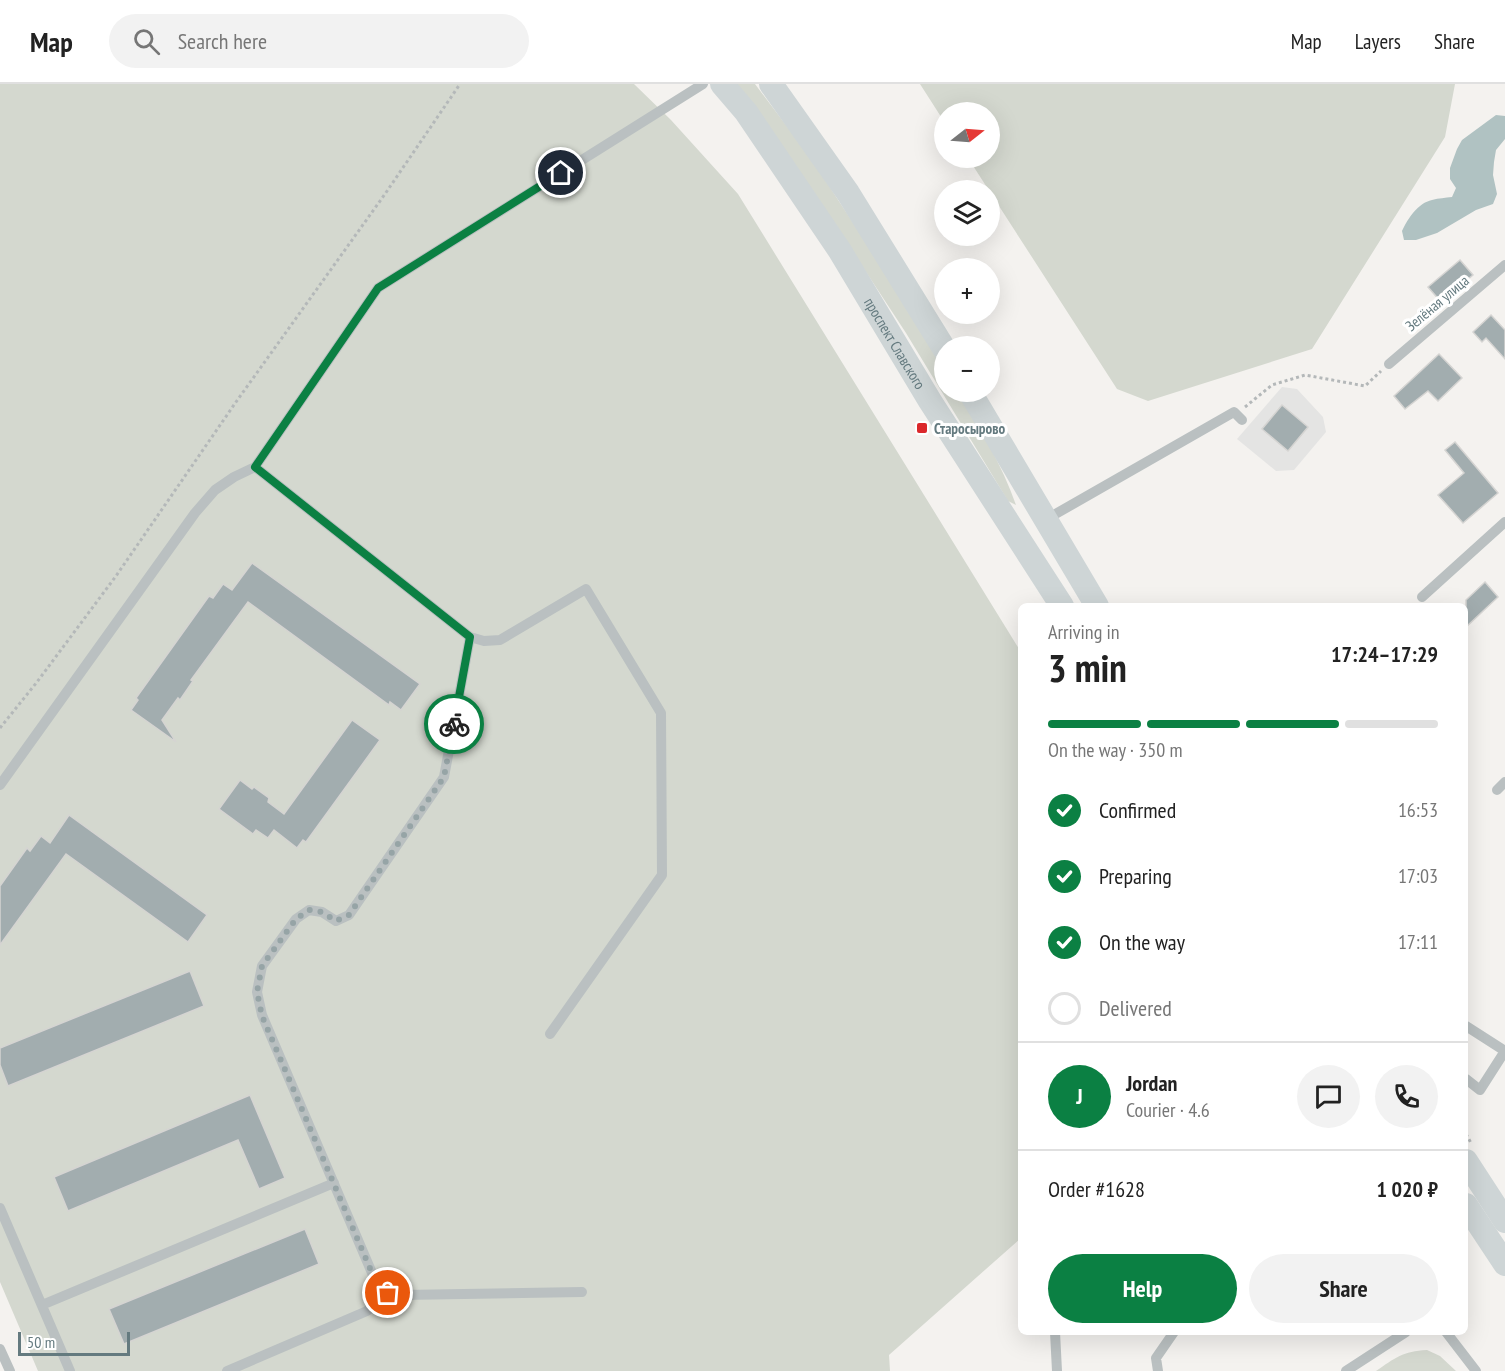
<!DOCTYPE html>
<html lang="en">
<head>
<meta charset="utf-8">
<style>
  :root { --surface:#fff; --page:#f2f2f2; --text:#222; --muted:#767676; --line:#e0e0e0; --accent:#0b8043 }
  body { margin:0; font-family:"PT Sans Narrow",sans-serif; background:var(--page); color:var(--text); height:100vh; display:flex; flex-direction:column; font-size:22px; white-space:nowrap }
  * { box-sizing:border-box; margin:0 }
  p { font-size:20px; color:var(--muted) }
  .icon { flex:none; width:33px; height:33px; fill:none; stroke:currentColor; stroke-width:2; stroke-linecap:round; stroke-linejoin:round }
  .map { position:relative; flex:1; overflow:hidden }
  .panel { position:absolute; left:1018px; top:519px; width:450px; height:732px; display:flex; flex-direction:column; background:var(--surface); border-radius:9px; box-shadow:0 6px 24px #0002 }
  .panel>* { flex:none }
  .needle { width:39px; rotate:73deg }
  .tools { position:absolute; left:934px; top:18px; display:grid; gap:12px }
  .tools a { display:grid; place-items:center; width:66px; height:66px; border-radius:50%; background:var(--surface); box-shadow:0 6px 24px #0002; font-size:30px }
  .scale { position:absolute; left:18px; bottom:15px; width:112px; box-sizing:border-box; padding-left:6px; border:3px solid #647a7f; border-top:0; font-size:16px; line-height:21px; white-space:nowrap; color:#647a7f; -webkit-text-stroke:4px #fff; paint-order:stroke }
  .pin { position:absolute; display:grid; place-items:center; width:51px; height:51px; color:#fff; margin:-26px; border:3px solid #fff; border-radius:50%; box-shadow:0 2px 6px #0007 }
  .courier { position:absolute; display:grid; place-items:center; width:60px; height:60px; margin:-30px; border:4px solid #0b8043; border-radius:50%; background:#fff; color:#222; box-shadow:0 2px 8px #0007 }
  .head em { font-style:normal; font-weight:600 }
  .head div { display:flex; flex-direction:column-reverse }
  .head { display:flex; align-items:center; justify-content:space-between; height:102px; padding:0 30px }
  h1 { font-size:39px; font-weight:600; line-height:45px }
  .bar { display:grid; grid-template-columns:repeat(4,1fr); gap:9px 6px; align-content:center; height:72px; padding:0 30px }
  .bar i { height:8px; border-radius:4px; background:var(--line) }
  .bar .active { background:var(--accent) }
  .bar p { grid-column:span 4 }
  .line { display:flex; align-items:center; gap:15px; padding:0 30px; border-top:2px solid var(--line) }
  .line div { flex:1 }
  .round { display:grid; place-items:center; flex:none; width:63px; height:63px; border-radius:32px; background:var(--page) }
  ol { padding:0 30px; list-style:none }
  li { display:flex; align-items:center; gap:18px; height:66px }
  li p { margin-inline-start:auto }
  li .icon { padding:6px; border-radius:50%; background:var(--accent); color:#fff; stroke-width:4 }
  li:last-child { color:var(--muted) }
  li i { width:33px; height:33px; border:3px solid var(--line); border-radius:50% }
  .action { display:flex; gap:12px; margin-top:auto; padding:12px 30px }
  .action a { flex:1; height:69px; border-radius:36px; background:var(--accent); color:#fff; font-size:24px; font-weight:600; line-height:69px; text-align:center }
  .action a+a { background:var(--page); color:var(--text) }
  header { display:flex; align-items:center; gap:36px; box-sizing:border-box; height:84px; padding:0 30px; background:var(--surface); border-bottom:2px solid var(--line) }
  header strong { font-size:28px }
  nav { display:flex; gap:33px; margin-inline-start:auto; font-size:21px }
  .search { width:420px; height:54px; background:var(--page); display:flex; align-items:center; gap:15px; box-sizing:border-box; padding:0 21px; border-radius:33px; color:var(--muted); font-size:22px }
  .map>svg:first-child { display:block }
</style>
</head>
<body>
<header>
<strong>Map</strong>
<div class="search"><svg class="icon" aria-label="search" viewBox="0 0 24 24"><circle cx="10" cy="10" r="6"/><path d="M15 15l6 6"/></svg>Search here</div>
<nav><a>Map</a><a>Layers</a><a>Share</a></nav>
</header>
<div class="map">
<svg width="1505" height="1287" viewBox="0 0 1505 1287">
  <rect width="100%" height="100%" fill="#f4f2ef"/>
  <path fill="#e4e4e3" d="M 1282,303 L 1297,305 L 1323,333 L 1326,348 L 1294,386 L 1276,387 L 1237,355 Z"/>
  <path fill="#d4d8cf" d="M 0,0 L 634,0 L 671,36 L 738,110 L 1021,568 L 1021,1154 L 889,1271 L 890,1287 L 38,1287 L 0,1198 Z
    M 731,0 L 755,0 L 810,73 L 863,154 L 945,286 L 945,308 L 958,308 C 980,344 1002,381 1016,421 L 1008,417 L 906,249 L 849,162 Z
    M 920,0 L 1455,0 L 1445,53 L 1312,265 L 1148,317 L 1117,305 L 968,74 L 990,74 L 990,28 L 945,28 L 945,39 Z
    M 1427,1266 L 1440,1272 L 1456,1287 L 1376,1287 C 1395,1274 1403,1267 1427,1266 Z"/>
  <path fill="#b0c2c2" d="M 1496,31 L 1505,32 L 1505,55 L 1496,66 L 1494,78 L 1493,91 L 1497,110 L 1493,120 L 1476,126 L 1437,149 L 1416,156 L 1404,156 L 1402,147 C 1408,134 1418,119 1432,116 C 1439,114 1445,114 1452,113 L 1456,104 L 1450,95 L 1450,84 L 1457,65 L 1462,56 Z"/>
  <path fill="#a2adaf" stroke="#d5d4d2" stroke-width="1.5" d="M 1460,176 L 1473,191 L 1441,218 L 1428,203 Z
    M 1491,231 L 1505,246 L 1505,275 L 1486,254 L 1482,258 L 1473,248 Z
    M 1439,270 L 1462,294 L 1438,317 L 1428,307 L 1405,325 L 1394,312 Z
    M 1282,321 L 1308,343 L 1288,367 L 1262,345 Z
    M 1455,358 L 1498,409 L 1463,439 L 1438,411 L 1464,389 L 1445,366 Z
    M 252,479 L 420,600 L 401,626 L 390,618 L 389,621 L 248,518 L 191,596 L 193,597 L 180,616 L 178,614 L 162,636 L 176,658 L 131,626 L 138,616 L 136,614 L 209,512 L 213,514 L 223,500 L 232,506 Z
    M 1485,498 L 1498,513 L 1466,543 L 1466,516 Z
    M 352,636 L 380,656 L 306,758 L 303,756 L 297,764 L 274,746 L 268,754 L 256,746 L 253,750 L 219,725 L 240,696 L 252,705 L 254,703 L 269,714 L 268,718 L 284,730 Z
    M 69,731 L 207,831 L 188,858 L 66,770 L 0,861 L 0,802 L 27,764 L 30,767 L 41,752 L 50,759 Z
    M 190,887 L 204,922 L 8,1002 L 0,981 L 0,964 Z
    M 250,1011 L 285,1094 L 259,1105 L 238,1056 L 68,1127 L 54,1093 Z
    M 305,1145 L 319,1180 L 124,1260 L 109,1225 Z"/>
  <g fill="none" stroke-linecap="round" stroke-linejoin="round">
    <path stroke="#b4b8b9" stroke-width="3" stroke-dasharray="3 3" stroke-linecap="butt" d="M 1245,323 L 1272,301 L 1305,291 L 1365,302 L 1381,287
      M 0,644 L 37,598 L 116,492 L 236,318 L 385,110 L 460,0
      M 1466,1050 L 1471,1059"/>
    <path stroke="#bac0c1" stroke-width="10" d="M 1389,280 L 1505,181
      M 1045,436 L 1234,328 L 1242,336
      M 1422,513 L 1505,438
      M 470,553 L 484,557 L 500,556 L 586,505 L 661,629 L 662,791 L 550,950
      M 0,701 L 195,429 L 215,406 L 234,393 L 255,383 L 378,204 L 703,0
      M 1497,706 L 1505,698
      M 1466,942 L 1505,967 L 1480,1006 L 1466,995
      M 0,1124 L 70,1287
      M 378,1203 L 388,1209 L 402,1211 L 582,1208
      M 42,1221 L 334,1099
      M 1055,1248 L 1057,1287
      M 1446,1248 L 1476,1287
      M 0,1265 L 10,1287
      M 227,1287 L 367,1227 L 377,1217 L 378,1203 L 262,931 L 257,908 L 262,882 L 296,835 L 309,826 L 322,828 L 336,837 L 349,831 L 444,693 L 470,553 L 255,383
      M 1158,1287 L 1156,1274 L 1174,1248
      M 1346,1287 L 1406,1248"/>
    <g stroke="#ced5d6" stroke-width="24">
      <path id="s1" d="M 722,0 L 746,28 L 840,167 L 930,317 L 1062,522"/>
      <path d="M 771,0 L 848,109 L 945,266"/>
      <path d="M 970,308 L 1097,522"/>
      <path d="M 1466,1077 L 1505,1137"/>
      <path d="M 1466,1121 L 1505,1180"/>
    </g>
  </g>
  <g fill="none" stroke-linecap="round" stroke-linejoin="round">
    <path stroke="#96a4a6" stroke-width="6" stroke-dasharray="0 10.8" d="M 388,1209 L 378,1203 L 262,932 L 257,908 L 262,882 L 296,835 L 309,826 L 322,828 L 336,837 L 349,831 L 444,693 L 454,640"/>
    <path stroke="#0b8043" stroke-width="8" d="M 454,640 L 470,553 L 255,383 L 378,204 L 561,89"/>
  </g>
  <rect fill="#db282b" stroke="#fff" stroke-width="2" x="916" y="338" width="12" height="12" rx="3"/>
  <g text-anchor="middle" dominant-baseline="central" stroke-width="6" stroke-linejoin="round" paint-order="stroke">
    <g font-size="15" fill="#647a7f" stroke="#fff">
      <text transform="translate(1437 219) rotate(-40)">Зелёная улица</text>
      <text stroke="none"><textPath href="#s1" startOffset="312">проспект Славского</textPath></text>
    </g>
    <g font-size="15" font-weight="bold" fill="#647a7f" stroke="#fff" text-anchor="start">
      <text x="934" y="344">Старосырово</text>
    </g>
  </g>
</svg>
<div class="tools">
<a><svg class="needle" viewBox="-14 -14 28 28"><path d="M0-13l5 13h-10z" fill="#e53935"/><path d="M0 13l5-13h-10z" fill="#767676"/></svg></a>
<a><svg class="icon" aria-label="layers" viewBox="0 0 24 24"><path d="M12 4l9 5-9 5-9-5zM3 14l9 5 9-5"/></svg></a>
<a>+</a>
<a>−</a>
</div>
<div class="scale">50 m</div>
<div class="pin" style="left:388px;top:1209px;background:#ea580c"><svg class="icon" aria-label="bag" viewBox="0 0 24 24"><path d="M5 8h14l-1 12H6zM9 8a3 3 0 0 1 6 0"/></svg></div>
<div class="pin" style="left:561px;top:89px;background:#1f2937"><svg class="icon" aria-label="home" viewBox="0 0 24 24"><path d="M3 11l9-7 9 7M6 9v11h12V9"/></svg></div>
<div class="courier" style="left:454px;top:640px"><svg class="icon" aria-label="bike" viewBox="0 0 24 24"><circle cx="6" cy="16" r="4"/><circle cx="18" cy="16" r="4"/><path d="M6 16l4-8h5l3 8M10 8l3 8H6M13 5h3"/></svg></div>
<section class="panel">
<div class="head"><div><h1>3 min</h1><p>Arriving in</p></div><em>17:24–17:29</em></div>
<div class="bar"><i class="active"></i><i class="active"></i><i class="active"></i><i></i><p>On the way · 350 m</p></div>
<ol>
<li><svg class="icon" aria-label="check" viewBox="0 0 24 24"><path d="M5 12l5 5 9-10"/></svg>Confirmed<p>16:53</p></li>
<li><svg class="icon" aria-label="check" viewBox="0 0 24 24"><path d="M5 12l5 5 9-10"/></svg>Preparing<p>17:03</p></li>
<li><svg class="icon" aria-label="check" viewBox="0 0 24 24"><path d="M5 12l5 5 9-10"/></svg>On the way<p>17:11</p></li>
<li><i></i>Delivered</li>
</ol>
<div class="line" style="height:108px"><b class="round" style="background:var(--accent);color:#fff">J</b><div><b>Jordan</b><p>Courier · 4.6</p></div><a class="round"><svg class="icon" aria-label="chat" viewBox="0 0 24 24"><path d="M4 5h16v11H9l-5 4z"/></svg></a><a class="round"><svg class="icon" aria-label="phone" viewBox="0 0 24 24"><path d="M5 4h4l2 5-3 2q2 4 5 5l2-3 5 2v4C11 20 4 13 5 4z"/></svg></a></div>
<div class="line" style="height:78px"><div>Order #1628</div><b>1 020 ₽</b></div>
<div class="action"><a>Help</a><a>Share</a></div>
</section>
</div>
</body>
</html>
